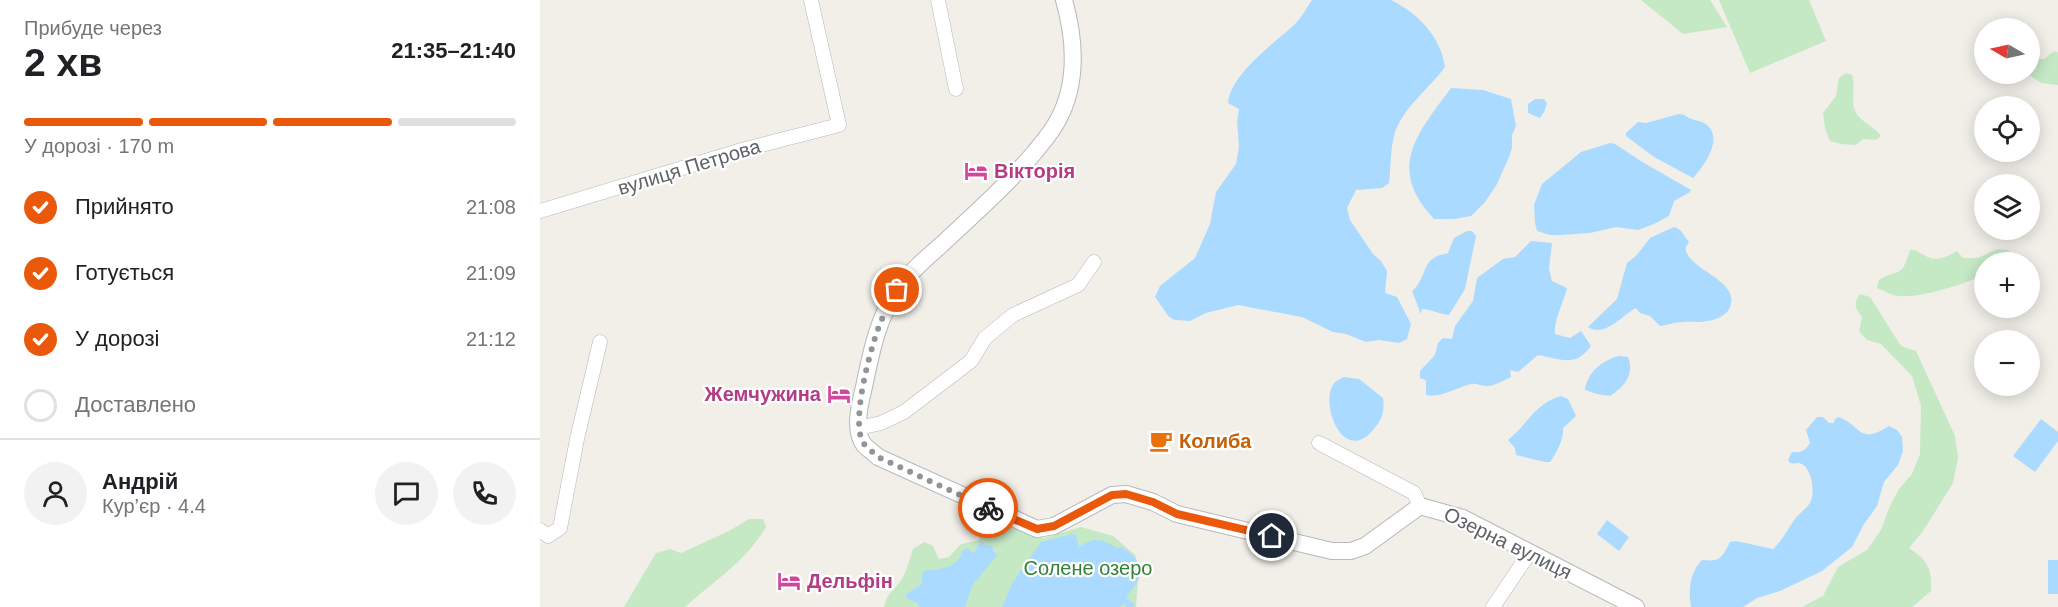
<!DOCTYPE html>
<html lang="uk">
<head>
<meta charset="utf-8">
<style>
  :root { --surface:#fff; --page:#f2f2f2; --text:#202124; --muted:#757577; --line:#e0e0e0; --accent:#ea580c }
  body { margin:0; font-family:Helvetica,sans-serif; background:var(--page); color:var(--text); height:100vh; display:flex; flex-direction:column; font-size:22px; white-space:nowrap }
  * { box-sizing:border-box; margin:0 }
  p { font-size:20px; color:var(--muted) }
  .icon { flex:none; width:33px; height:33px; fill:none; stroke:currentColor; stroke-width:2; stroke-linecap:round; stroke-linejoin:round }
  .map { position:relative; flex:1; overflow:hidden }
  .side { display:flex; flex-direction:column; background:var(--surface); width:540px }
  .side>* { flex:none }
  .needle { width:39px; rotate:279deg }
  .fabs { position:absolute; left:1434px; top:18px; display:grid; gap:12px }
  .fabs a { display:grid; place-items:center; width:66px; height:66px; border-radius:50%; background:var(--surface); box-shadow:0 3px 15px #0003; font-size:30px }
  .pin { position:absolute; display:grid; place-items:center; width:51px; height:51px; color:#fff; margin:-26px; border:3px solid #fff; border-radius:50%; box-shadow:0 2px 6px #0007 }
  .courier { position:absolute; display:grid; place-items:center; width:60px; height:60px; margin:-30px; border:4px solid #ea580c; border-radius:50%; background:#fff; color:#222; box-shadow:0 2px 8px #0007 }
  .headline em { font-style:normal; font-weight:700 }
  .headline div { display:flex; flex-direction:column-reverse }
  .headline { display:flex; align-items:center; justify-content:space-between; height:102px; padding:0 24px }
  h1 { font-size:39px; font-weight:700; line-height:45px }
  .bar { display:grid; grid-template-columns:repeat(4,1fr); gap:9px 6px; align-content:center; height:72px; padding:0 24px }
  .bar i { height:8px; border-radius:4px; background:var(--line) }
  .bar .on { background:var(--accent) }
  .bar p { grid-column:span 4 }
  .line { display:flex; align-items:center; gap:15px; padding:0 24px; border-top:2px solid var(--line) }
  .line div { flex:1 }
  .round { display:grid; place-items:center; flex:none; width:63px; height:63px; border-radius:32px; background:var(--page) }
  ol { padding:0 24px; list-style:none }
  li { display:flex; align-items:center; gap:18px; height:66px }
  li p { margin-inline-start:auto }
  li .icon { padding:6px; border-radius:50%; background:var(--accent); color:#fff; stroke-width:4 }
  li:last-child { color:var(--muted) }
  li i { width:33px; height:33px; border:3px solid var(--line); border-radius:50% }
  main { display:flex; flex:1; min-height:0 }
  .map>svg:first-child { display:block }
</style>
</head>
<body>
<main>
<section class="side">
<div class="headline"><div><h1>2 хв</h1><p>Прибуде через</p></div><em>21:35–21:40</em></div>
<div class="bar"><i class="on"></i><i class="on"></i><i class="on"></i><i></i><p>У дорозі · 170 m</p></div>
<ol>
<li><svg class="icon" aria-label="check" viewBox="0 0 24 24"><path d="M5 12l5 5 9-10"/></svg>Прийнято<p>21:08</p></li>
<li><svg class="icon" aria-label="check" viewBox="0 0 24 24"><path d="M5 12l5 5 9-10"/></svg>Готується<p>21:09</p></li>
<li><svg class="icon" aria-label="check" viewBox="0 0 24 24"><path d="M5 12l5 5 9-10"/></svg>У дорозі<p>21:12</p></li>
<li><i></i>Доставлено</li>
</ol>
<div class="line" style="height:108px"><a class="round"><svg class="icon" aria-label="person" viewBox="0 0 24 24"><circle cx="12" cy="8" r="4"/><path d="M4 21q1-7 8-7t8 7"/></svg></a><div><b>Андрій</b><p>Кур’єр · 4.4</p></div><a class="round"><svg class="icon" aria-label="chat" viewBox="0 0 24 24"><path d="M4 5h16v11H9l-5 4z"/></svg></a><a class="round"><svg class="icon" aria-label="phone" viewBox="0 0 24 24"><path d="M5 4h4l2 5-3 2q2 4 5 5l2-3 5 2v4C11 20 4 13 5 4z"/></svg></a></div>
</section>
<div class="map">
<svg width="1518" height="607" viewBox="0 0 1518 607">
  <rect width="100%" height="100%" fill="#f1efe8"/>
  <path fill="#c5e8c5" d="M 1101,0 L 1170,0 L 1187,27 L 1143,34 Z
    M 1179,0 L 1269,0 L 1286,41 L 1210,73 Z
    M 1514,51 L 1518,52 L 1518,85 L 1501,83 L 1488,74 L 1490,74 L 1490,62 L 1492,59 L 1504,59 Z
    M 1306,73 L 1312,75 C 1316,87 1310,101 1316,113 C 1321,122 1334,126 1341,136 L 1336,140 L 1323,139 L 1316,145 L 1301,144 L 1290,141 L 1285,128 L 1283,113 L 1296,96 L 1299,78 Z
    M 1457,249 L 1469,250 L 1469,262 L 1444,262 L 1444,275 C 1424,284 1382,298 1360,296 C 1352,296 1345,291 1337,288 L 1339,280 C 1360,267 1361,280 1370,250 C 1377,250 1378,252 1384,255 C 1396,263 1406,257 1417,251 L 1423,258 L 1438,258 Z
    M 1320,294 L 1330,297 L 1361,346 L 1376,351 L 1415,436 L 1418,458 L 1413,483 L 1383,531 L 1369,548 C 1388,561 1392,568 1391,591 L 1372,607 L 1262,607 L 1283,596 L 1298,567 L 1327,550 L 1341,530 L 1350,506 L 1359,489 L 1372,474 L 1380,454 L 1381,406 L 1372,376 L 1341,344 L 1327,340 L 1319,331 L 1322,317 C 1315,308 1313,304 1320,294 Z
    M 451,516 L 480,531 L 504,538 L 541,527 L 573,536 L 595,555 L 599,567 L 596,607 L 344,607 C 349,590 351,594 360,582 C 367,572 369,560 373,549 L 384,542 L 393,546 L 399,559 L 409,557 L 421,544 L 439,540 Z
    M 209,519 L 223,519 L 226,527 C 206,561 174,581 145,607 L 84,607 L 116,553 L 130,549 L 141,553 L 189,531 Z"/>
  <path fill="#aadaff" d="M 772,0 L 851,0 C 878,13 901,37 905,67 C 889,89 861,109 854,136 C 850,151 851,167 849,183 L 842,188 L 816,190 L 807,208 L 810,220 L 833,254 L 841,261 L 847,271 L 845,293 L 857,297 L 871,324 L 867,339 L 859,343 L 839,340 L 826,342 L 806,334 L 793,332 L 762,317 L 698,305 L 666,313 L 650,321 L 635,320 L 629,317 L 615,297 L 620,286 L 655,258 L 670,224 L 676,192 L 696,164 L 699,147 L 697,121 L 699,109 L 688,103 C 691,73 735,43 756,23 C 762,17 767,7 772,0 Z
    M 911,88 L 943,90 L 971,99 L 976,126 L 972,135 L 972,148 L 969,157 L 957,184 L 945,202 L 931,216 L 914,219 L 894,219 C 846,168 877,134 911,88 Z
    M 995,99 L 1004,99 L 1007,103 L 1004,112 L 1000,118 L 988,113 L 988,104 Z
    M 1139,114 C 1145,114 1146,117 1152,119 C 1158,121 1165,122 1169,127 C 1182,142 1163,167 1153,178 L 1114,157 L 1086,136 L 1086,133 L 1098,122 L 1106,123 Z
    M 1070,143 L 1075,144 L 1104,163 L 1151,190 L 1150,192 L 1134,201 L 1129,216 L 1114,224 L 1098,230 L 1076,227 L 1050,233 L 1020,235 L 1010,235 L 997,231 L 995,223 L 994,205 L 1002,184 L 1041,152 Z
    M 1134,227 C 1142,229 1144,236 1149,242 C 1147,245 1145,247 1146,251 C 1152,271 1200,281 1190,307 C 1187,316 1175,320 1167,321 C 1159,323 1151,321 1143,322 C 1135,322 1128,325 1120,326 L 1110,316 L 1100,313 L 1096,308 C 1082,315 1065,338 1048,327 L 1077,299 L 1087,263 L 1096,256 L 1110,238 Z
    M 927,231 L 932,231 L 936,236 L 925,289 L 909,315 C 899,314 891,309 882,309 L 881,314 L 872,291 C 884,282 883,264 894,258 C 897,255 903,255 908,253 L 914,238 Z
    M 991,241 L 1012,243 L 1009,269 L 1012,281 L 1027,288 C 1023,304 1014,319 1015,334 L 1030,338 L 1041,331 L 1051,346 C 1035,368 1022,359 998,355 L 978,372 L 970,370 L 971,377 C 965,380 956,385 949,386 C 943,387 937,383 931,384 C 915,388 902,398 886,395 L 886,380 L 880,378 L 880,371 L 895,355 L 898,343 L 903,338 L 912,339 L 915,326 L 933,301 L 937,278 L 963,259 L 975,257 Z
    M 1079,356 L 1088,357 C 1095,375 1084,387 1070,396 L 1057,394 L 1045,390 C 1047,372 1063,360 1079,356 Z
    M 804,377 L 819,379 L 843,398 C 845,411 842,419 834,429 C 804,466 780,406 793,385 C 795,381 800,379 804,377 Z
    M 1021,396 L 1028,399 L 1036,416 L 1023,428 C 1024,438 1017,453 1010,462 L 1005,462 L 976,455 L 975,448 L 968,440 C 988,424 994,404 1021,396 Z
    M 1277,417 L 1283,417 L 1289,423 L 1294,423 L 1295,419 L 1298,417 C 1322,425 1318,446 1349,426 L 1357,430 L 1362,437 L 1363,451 L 1358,465 L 1344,482 L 1337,506 L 1324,524 L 1312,547 L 1282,571 L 1240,591 L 1217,598 L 1203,607 L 1151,607 C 1148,590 1150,572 1162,560 C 1180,562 1182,558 1190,542 L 1196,541 L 1233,549 C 1243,540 1247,530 1255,519 C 1260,512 1268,508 1271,501 C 1275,491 1272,466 1259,463 C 1256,463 1253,464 1250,463 L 1248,460 L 1252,452 C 1261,453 1265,451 1270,443 L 1266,430 Z
    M 1501,419 L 1518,432 L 1518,441 L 1495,472 L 1473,456 Z
    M 1067,520 L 1089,537 L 1079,551 L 1057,534 Z
    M 533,534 L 536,535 L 539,547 C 556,536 561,539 577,548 L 581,547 C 594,554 606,567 597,582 C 594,588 589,592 586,598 L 594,604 L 594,607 L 586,607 L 585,604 L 579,607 L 462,607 L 473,582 L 501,542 Z
    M 441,541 L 445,545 L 453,546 L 453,551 L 457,555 L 432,586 L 425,607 L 380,607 L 377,603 L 366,598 L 366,594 L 381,585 L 383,571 C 399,569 418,569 423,550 L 427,548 L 434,553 Z
    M 1508,560 L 1518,560 L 1518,594 L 1508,594 Z"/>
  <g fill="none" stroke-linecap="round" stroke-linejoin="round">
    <g stroke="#b5b8bc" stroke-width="15">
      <path id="minor" d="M 398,0 L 416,89
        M 0,211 L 202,150 L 299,125 L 271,0
        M 319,428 L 341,423 L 364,412 L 431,361 L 445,338 L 473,315 L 538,285 L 554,262
        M 779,443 L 874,493 L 880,506
        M 0,530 L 8,536 L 20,528 L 37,439 L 60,342
        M 953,607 L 990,552"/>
    </g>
    <g stroke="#b5b8bc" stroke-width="18">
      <path id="tertiary" d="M 524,0 C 535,39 538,83 518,120 C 512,132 502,143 494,153 C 465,187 432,216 400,246 C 385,259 370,272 358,288 C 338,317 331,353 324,387 C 320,403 313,430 324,445 C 328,449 334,453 338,457 L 497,529 L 514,526 L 572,495 L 586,494 L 613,502 L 637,514 L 792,551 L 811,551 L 825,546 L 880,506 L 923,518 L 1096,607"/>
    </g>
    <use href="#minor" stroke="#fff" stroke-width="14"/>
    <use href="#tertiary" stroke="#fff" stroke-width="16"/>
  </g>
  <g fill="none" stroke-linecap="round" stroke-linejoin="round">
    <path stroke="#929495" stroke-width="6" stroke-dasharray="0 10.8" d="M 357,290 C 352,299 347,309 342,319 C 332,341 309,424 324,444 C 328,449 334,453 338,457 L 448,508"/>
    <path stroke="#ea580c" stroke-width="8" d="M 448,508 L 497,529 L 514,526 L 572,495 L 586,494 L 613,502 L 637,514 L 732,536"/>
  </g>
  <defs>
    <g id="hotel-bare" transform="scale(1.8)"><path d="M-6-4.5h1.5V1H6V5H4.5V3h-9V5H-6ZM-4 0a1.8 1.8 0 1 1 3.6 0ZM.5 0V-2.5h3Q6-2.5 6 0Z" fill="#d1479c" stroke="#fff" stroke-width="2.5" paint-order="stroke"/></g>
    <g id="cafe-bare" transform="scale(1.8)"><path d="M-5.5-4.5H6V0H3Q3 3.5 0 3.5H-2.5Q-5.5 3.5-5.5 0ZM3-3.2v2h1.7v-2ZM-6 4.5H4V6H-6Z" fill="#e8710a" stroke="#fff" stroke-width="2.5" paint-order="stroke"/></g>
  </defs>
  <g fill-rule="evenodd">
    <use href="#hotel-bare" x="436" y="171"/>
    <use href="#hotel-bare" x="299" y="394"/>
    <use href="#cafe-bare" x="621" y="441"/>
    <use href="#hotel-bare" x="249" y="581"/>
  </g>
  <g text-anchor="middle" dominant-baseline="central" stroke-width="4.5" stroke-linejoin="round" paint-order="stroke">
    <g font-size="20" fill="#5f6368" stroke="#fff">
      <text transform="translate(149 167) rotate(-17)">вулиця Петрова</text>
      <text transform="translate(968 543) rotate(26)">Озерна вулиця</text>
    </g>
    <g font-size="20" font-weight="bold" fill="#b23c85" stroke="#fff" text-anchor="start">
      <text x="454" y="171">Вікторія</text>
      <text x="281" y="394" text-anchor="end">Жемчужина</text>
      <text x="267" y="581">Дельфін</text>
    </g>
    <g font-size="20" font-weight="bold" fill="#c56008" stroke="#fff" text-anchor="start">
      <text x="639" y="441">Колиба</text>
    </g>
    <g font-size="20" fill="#348238" stroke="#fff">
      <text x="548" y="568">Солене озеро</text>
    </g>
  </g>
</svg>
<div class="fabs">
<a><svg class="needle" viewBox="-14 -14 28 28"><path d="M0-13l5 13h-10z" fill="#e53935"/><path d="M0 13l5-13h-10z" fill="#757577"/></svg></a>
<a><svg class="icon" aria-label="locate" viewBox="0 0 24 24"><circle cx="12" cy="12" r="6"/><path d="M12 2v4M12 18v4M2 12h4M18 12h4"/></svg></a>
<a><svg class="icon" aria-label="layers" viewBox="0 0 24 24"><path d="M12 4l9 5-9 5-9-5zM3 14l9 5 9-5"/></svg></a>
<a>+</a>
<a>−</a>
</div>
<div class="pin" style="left:357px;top:290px;background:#ea580c"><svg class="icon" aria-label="bag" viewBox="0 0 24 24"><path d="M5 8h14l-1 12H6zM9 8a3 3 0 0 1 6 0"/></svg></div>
<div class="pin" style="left:732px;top:536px;background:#1f2937"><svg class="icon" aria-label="home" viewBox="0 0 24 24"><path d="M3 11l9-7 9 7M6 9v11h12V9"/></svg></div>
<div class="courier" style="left:448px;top:508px"><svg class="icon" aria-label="bike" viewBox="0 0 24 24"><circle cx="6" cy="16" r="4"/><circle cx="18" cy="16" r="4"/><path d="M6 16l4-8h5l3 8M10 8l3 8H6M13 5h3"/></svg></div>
</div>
</main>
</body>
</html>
